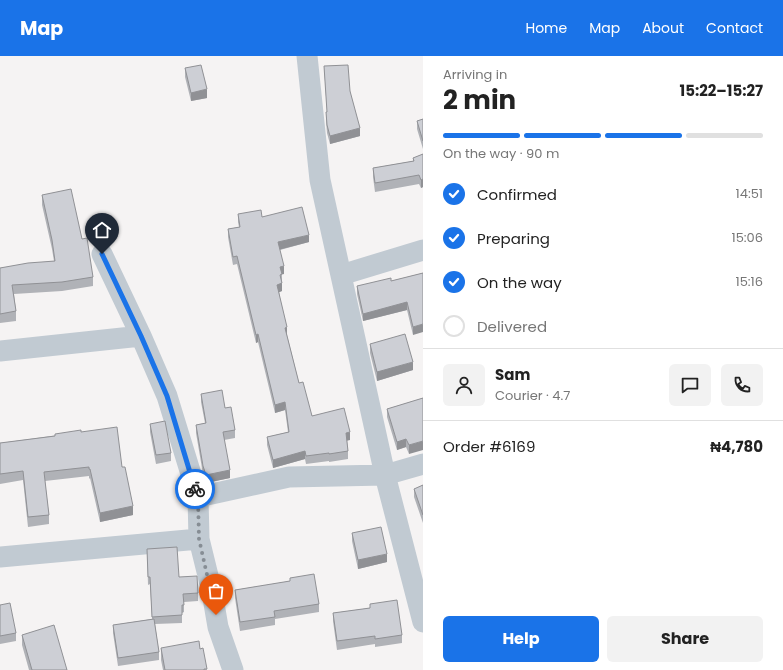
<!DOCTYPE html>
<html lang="en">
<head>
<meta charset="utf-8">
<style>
  :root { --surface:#fff; --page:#f2f2f2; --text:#222; --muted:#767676; --line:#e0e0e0; --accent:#1a73e8 }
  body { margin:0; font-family:Poppins,sans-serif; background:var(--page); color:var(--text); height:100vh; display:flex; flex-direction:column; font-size:15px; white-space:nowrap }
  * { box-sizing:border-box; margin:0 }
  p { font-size:13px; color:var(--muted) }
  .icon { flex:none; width:22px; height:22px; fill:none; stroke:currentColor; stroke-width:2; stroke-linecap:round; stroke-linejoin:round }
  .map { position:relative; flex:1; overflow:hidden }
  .panel { display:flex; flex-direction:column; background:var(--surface); width:360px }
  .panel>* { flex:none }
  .pin { position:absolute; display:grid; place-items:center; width:34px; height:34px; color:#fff; margin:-41px -17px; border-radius:50% 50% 50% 0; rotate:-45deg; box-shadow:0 0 4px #0007 }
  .pin .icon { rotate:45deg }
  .courier { position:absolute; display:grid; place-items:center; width:40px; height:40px; margin:-20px; border:3px solid #1a73e8; border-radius:50%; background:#fff; color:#222; box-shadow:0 1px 5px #0007 }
  .headline em { font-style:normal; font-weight:700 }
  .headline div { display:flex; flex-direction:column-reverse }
  .headline { display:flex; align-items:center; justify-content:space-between; height:68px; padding:0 20px }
  h1 { font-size:26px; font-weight:700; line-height:30px }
  .bar { display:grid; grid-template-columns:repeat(4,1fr); gap:6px 4px; align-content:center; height:48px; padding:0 20px }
  .bar i { height:5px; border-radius:3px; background:var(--line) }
  .bar .on { background:var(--accent) }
  .bar p { grid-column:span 4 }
  .line { display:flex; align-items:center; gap:10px; padding:0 20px; border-top:1px solid var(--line) }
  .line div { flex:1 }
  .round { display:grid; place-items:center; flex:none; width:42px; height:42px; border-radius:6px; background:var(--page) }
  ol { padding:0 20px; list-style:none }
  li { display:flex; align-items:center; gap:12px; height:44px }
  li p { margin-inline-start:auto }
  li .icon { padding:4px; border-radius:50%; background:var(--accent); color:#fff; stroke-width:4 }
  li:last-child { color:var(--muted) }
  li i { width:22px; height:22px; border:2px solid var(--line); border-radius:50% }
  .action { display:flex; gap:8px; margin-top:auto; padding:8px 20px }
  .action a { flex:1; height:46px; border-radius:6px; background:var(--accent); color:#fff; font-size:16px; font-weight:700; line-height:46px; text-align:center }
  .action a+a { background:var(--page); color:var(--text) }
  header { display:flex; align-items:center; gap:24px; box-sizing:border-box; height:56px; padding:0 20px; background:var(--accent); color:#fff }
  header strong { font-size:19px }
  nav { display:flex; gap:22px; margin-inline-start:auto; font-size:14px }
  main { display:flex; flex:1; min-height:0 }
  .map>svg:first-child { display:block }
</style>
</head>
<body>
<header>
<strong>Map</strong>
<nav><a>Home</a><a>Map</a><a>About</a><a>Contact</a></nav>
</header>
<main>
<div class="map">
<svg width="423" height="614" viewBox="0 0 423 614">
  <rect width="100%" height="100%" fill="#f5f3f3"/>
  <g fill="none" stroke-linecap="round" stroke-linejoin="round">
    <path stroke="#c1cad2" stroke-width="21" d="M 307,0 L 320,124 L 385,419 L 423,566
      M 102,198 L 141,280 L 167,340 L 198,441 L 199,483 L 212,536 L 218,571 L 233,614
      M 341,219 L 423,194
      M 0,295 L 141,280
      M 198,441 L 289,421 L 385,419 L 423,408
      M 0,501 L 199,483"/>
  </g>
  <path fill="#b0b2b7" d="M 324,10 L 350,35 L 360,80 L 330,88 L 327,77 L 326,64 L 326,56 L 327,56 Z
    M 185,12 L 207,42 L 191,45 L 185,21 Z
    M 423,63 L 423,93 L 417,73 L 417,65 Z
    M 423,98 L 423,131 L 421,132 L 419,128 L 375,136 L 373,121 L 373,112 L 413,105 L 413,102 Z
    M 42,139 L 82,183 L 93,221 L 93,230 L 62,235 L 14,238 L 16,255 L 16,265 L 0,267 L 0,212 L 54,205 L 52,193 L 42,149 Z
    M 238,158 L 262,161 L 309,186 L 280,194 L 284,218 L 282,218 L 282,235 L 279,236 L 287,279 L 299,327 L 312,360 L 350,384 L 347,384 L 348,395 L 348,403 L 329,406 L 329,405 L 306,408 L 305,403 L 273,412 L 267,389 L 267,381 L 288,376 L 285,354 L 275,357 L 258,286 L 256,287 L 237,208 L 233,209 L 228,181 L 228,173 L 239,171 L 238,166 Z
    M 423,217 L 413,279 L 407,254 L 363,265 L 357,238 L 357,230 L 391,225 Z
    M 370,288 L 413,314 L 377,325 L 370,297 Z
    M 201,338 L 225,352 L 235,374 L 235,382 L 224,384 L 230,422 L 206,427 L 203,418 L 196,377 L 196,369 L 205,367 L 201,346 Z
    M 423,342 L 409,398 L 406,391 L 397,394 L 387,361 L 387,353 Z
    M 150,368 L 171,397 L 171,405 L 156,408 L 150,376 Z
    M 81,376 L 122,411 L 133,459 L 100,466 L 90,422 L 89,423 L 89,420 L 45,425 L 49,459 L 49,468 L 28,471 L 23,424 L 0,428 L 0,387 Z
    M 423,429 L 423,467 L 414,441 L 414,433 Z
    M 352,477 L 387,506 L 358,513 L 352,485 Z
    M 147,493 L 198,537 L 198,545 L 184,546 L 184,556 L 182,557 L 182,567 L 155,568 L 159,596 L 159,604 L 118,610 L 113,577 L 113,569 L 152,563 L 150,528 L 148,529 Z
    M 290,522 L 319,548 L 319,556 L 275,563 L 275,569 L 240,575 L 235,542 L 235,534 L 290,525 Z
    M 370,548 L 402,579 L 402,587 L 375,591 L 375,588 L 337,594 L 333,565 L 333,557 L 370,552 Z
    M 0,549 L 16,577 L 16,585 L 0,588 Z
    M 22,579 L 67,614 L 29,614 L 22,589 Z
    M 161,592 L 200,593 L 207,614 L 163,614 L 161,604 Z"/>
  <path fill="#909195" d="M 207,33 L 207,42 L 191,45 L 191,37 Z
    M 360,72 L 360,80 L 330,88 L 330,80 Z
    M 423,123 L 423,131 L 421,132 L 421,124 Z
    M 309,179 L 309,186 L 278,194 L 278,186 Z
    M 284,210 L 284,218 L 280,219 L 280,211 Z
    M 282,227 L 282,235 L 277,237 L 277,229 Z
    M 407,246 L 407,254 L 363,265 L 363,258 Z
    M 423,268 L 423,276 L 413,279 L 413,271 Z
    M 287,271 L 287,279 L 285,280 L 285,272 Z
    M 258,278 L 258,286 L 256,287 L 256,279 Z
    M 413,306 L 413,314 L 377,325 L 377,316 Z
    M 285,346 L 285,354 L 275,357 L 275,349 Z
    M 350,376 L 350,384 L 346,385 L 346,377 Z
    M 406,383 L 406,391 L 397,394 L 397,386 Z
    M 423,385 L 423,394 L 409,398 L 409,389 Z
    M 305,395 L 305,403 L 273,412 L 273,404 Z
    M 230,414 L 230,422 L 206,427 L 206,419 Z
    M 133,450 L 133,459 L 100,466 L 100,457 Z
    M 387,498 L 387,506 L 358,513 L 358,504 Z"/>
  <path fill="#cdcfd5" stroke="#909195" d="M 201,9 L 207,33 L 191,37 L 185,12 Z
    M 348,9 L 350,35 L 360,72 L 330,80 L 327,69 L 326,56 L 327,56 L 324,10 Z
    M 423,63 L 423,85 L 417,65 Z
    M 423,98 L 423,123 L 421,124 L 419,119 L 375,127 L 373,112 L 414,105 L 413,102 Z
    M 71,133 L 82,183 L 87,182 L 93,221 L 62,226 L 12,229 L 16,255 L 0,258 L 0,212 L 28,207 L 55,205 L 52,184 L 42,139 Z
    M 302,151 L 309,179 L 278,186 L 284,210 L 280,211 L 282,218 L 280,219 L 282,227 L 277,229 L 287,271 L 285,272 L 299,327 L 303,326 L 312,360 L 344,352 L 350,376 L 346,377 L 348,395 L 329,398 L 329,397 L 306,400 L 305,395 L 273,404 L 267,381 L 289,376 L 285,346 L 275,349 L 258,278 L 256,279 L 237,200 L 233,201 L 228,173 L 240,171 L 238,158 L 261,154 L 262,161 Z
    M 423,217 L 423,268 L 413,271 L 407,246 L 363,258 L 357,230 L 391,222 L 391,225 Z
    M 405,278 L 413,306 L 377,316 L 370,288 Z
    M 222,334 L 225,352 L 231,351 L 235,374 L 223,376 L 230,414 L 206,419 L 203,410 L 196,369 L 206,367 L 201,338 Z
    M 423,342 L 423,385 L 409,389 L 406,383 L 397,386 L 387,353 Z
    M 165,365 L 171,397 L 156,399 L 150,368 Z
    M 117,371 L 122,411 L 125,411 L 133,450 L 100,457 L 90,413 L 89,413 L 89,411 L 44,416 L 49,459 L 28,461 L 23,415 L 0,418 L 0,387 L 55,380 L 55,378 L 81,374 L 81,376 Z
    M 423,429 L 423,459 L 414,433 Z
    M 381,471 L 387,498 L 358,504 L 352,477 Z
    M 177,491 L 179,521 L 197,520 L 198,537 L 183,538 L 184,549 L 182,549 L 182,559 L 152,561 L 150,521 L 148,521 L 147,493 Z
    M 314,518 L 319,548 L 274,555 L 275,561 L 240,566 L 235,534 L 290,525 L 290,522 Z
    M 397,544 L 402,579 L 375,583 L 375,580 L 337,585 L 333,557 L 370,552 L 370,548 Z
    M 10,547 L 16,577 L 0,580 L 0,549 Z
    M 154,563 L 159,596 L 118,602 L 113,569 Z
    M 54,569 L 67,614 L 32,614 L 22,579 Z
    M 199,585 L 200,593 L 203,592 L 207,613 L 204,613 L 204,614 L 165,614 L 161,592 Z"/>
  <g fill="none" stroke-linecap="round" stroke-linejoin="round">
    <path stroke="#868d94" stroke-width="4" stroke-dasharray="0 7.2" d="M 195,433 L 198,441 L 199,483 L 216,559"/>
    <path stroke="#1a73e8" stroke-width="5" d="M 102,198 L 141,280 L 167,340 L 195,433"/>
  </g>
</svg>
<div class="pin" style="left:216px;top:559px;background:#ea580c"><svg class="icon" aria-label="bag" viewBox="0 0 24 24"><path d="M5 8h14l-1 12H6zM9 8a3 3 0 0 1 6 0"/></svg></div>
<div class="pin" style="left:102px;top:198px;background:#1f2937"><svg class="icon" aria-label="home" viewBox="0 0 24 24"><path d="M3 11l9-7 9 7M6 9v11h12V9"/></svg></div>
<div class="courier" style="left:195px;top:433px"><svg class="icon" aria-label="bike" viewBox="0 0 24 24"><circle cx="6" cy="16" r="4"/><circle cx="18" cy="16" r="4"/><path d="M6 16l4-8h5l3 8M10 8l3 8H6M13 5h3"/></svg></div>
</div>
<section class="panel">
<div class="headline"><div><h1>2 min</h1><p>Arriving in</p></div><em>15:22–15:27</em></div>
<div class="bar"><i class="on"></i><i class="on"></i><i class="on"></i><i></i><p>On the way · 90 m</p></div>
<ol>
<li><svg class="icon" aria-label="check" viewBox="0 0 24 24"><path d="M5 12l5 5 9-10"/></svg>Confirmed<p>14:51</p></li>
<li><svg class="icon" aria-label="check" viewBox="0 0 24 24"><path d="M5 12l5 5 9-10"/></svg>Preparing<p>15:06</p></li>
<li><svg class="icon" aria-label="check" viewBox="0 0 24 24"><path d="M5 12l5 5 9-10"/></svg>On the way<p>15:16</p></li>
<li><i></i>Delivered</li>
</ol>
<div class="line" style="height:72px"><a class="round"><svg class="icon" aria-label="person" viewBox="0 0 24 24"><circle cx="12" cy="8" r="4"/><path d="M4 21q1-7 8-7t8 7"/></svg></a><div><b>Sam</b><p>Courier · 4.7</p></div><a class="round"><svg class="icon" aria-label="chat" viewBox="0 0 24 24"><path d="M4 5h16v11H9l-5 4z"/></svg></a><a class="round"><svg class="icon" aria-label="phone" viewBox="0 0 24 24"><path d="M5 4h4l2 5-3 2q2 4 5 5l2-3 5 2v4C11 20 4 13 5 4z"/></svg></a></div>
<div class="line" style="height:52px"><div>Order #6169</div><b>₦4,780</b></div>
<div class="action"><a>Help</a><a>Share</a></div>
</section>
</main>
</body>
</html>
